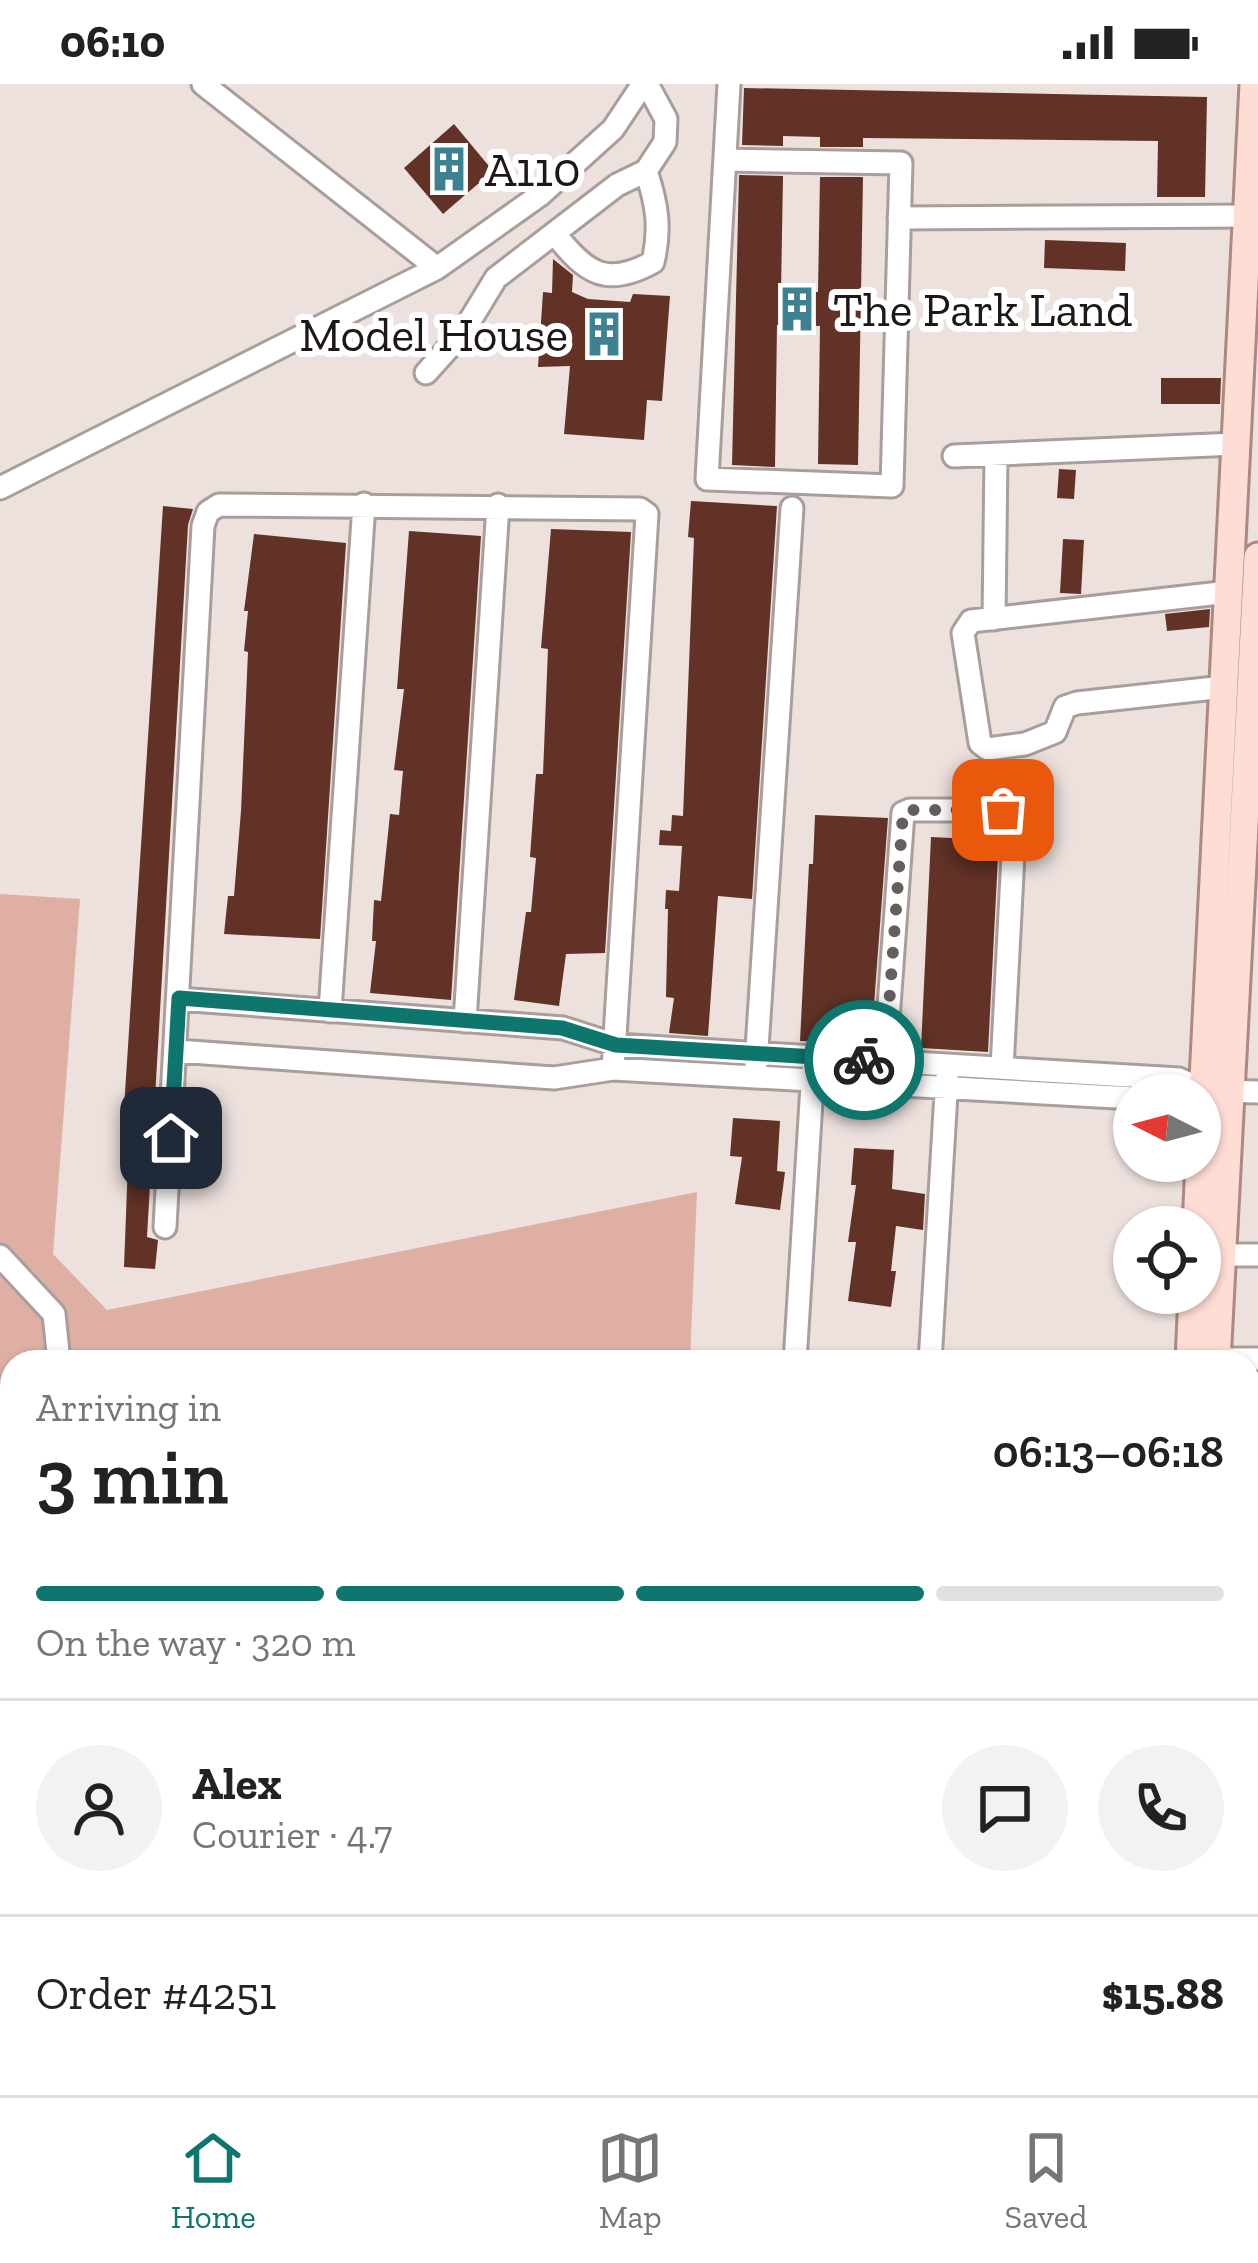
<!DOCTYPE html>
<html lang="en">
<head>
<meta charset="utf-8">
<style>
  :root { --surface:#fff; --page:#f2f2f2; --text:#222; --muted:#767676; --line:#e0e0e0; --accent:#0f766e }
  body { margin:0; font-family:"Zilla Slab",serif; background:var(--page); color:var(--text); height:100vh; display:flex; flex-direction:column; font-size:45px; white-space:nowrap }
  * { box-sizing:border-box; margin:0 }
  p { font-size:39px; color:var(--muted) }
  .icon { flex:none; width:66px; height:66px; fill:none; stroke:currentColor; stroke-width:2; stroke-linecap:round; stroke-linejoin:round }
  .map { position:relative; flex:1; overflow:hidden }
  .panel { position:absolute; left:0px; top:1266px; width:1260px; height:747px; display:flex; flex-direction:column; background:var(--surface); border-radius:36px 36px 0 0; box-shadow:0 3px 9px #0004 }
  .panel>* { flex:none }
  .needle { width:78px; rotate:276deg }
  .controls { position:absolute; left:1113px; top:990px; display:grid; gap:24px }
  .controls a { display:grid; place-items:center; width:108px; height:108px; border-radius:50%; background:var(--surface); box-shadow:0 3px 9px #0004; font-size:60px }
  .pin { position:absolute; display:grid; place-items:center; width:102px; height:102px; color:#fff; margin:-51px; border-radius:24px; box-shadow:0 6px 18px #0006 }
  .courier { position:absolute; display:grid; place-items:center; width:120px; height:120px; margin:-60px; border:9px solid #0f766e; border-radius:50%; background:#fff; color:#222; box-shadow:0 3px 15px #0007 }
  .overview em { font-style:normal; font-weight:600 }
  .overview div { display:flex; flex-direction:column-reverse }
  .overview { display:flex; align-items:center; justify-content:space-between; height:204px; padding:0 36px }
  h1 { font-size:78px; font-weight:600; line-height:90px }
  .bar { display:grid; grid-template-columns:repeat(4,1fr); gap:18px 12px; align-content:center; height:144px; padding:0 36px }
  .bar i { height:15px; border-radius:9px; background:var(--line) }
  .bar .current { background:var(--accent) }
  .bar p { grid-column:span 4 }
  .line { display:flex; align-items:center; gap:30px; padding:0 36px; border-top:3px solid var(--line) }
  .line div { flex:1 }
  .round { display:grid; place-items:center; flex:none; width:126px; height:126px; border-radius:63px; background:var(--page) }
  .status { display:flex; justify-content:space-between; align-items:center; height:84px; padding:0 60px; background:var(--surface); direction:ltr }
  .status svg { height:33px; fill:currentColor }
  .tab-bar { display:flex; justify-content:space-around; align-items:center; height:168px; border-top:3px solid var(--line); background:var(--surface); font-size:33px; color:var(--muted) }
  .tab-bar a { display:grid; justify-items:center; gap:6px }
  .tab-bar .current { color:var(--accent) }
  .map>svg:first-child { display:block }
</style>
</head>
<body>
<div class="status"><b>06:10</b><svg viewBox="0 0 49 12"><path d="M0 12V9h3v3zM5 12V6h3v6zM10 12V3h3v9zM15 12V0h3v12zM26 1h20v11H26zM47 4h2v5h-2z"/></svg></div>
<div class="map">
<svg width="1258" height="2011" viewBox="0 0 1258 2011">
  <rect width="100%" height="100%" fill="#ede1de"/>
  <path fill="#dfafa3" d="M 0,810 L 80,815 L 53,1170 L 107,1226 L 697,1108 L 690,1278 L 12,1278 L 12,1384 L 0,1375 Z"/>
  <g fill="none" stroke-linecap="round" stroke-linejoin="round">
    <path stroke="#b37c6e" stroke-width="18" d="M 0,1470 L 12,1477
      M 228,2011 L 228,2001"/>
  </g>
  <path fill="#623226" d="M 744,4 L 1207,13 L 1205,113 L 1157,113 L 1158,57 L 863,54 L 863,63 L 820,63 L 820,53 L 783,52 L 783,62 L 742,61 Z
    M 454,40 L 493,87 L 443,130 L 404,84 Z
    M 739,91 L 783,92 L 781,208 L 818,208 L 820,93 L 863,93 L 858,381 L 818,380 L 820,242 L 777,241 L 775,383 L 732,381 Z
    M 1045,156 L 1126,159 L 1125,187 L 1044,184 Z
    M 553,175 L 573,191 L 572,208 L 588,215 L 630,218 L 633,210 L 670,212 L 662,317 L 647,316 L 644,356 L 564,350 L 570,282 L 538,283 L 543,208 L 552,209 Z
    M 1161,294 L 1221,294 L 1220,320 L 1161,320 Z
    M 1059,385 L 1076,386 L 1074,415 L 1057,414 Z
    M 691,417 L 777,422 L 752,815 L 718,812 L 708,952 L 669,949 L 674,914 L 666,913 L 668,825 L 665,825 L 666,806 L 679,807 L 682,762 L 659,761 L 660,746 L 671,747 L 672,731 L 683,732 L 694,454 L 688,453 Z
    M 163,422 L 193,425 L 188,441 L 147,1153 L 158,1156 L 155,1185 L 124,1183 L 130,1025 L 124,1024 Z
    M 551,445 L 631,448 L 605,869 L 566,870 L 559,922 L 514,916 L 526,828 L 531,828 L 536,774 L 530,773 L 536,690 L 543,690 L 548,565 L 541,564 Z
    M 409,447 L 481,452 L 451,916 L 370,909 L 376,857 L 372,857 L 374,816 L 381,817 L 390,730 L 399,731 L 403,687 L 394,686 L 404,605 L 397,605 Z
    M 254,450 L 346,459 L 320,855 L 224,850 L 228,812 L 234,812 L 241,727 L 248,568 L 244,567 L 248,527 L 244,527 Z
    M 1063,455 L 1084,456 L 1081,510 L 1060,509 Z
    M 1210,525 L 1209,543 L 1167,547 L 1165,530 Z
    M 815,731 L 888,734 L 871,961 L 800,957 L 809,780 L 813,780 Z
    M 971,752 L 999,753 L 988,968 L 921,964 L 931,753 L 971,755 Z
    M 733,1034 L 780,1037 L 777,1087 L 785,1088 L 780,1126 L 735,1120 L 742,1073 L 730,1072 Z
    M 854,1064 L 894,1066 L 892,1105 L 925,1110 L 923,1146 L 896,1142 L 891,1187 L 896,1187 L 891,1223 L 848,1217 L 856,1158 L 848,1158 L 856,1101 L 851,1101 Z"/>
  <g fill="none" stroke-linecap="round" stroke-linejoin="round">
    <g stroke="#a99e9b" stroke-width="27">
      <path id="minor" d="M 203,0 L 437,184
        M 725,76 L 901,79 L 892,402 L 707,395 L 729,0
        M 899,134 L 1257,132
        M 555,150 C 586,189 606,204 653,178 C 661,144 657,120 646,87
        M 426,289 L 463,248 L 496,194 L 617,101 L 646,87 L 665,58 L 666,35 L 647,0
        M 954,372 L 1236,360
        M 0,404 L 437,184 L 540,111 L 613,45 L 643,0
        M 994,535 L 996,372
        M 1224,603 L 1077,619 L 1065,623 L 1055,648 L 1025,660 L 988,665 L 980,659 L 963,549 L 971,537 L 1229,508
        M 179,915 L 563,944 L 616,961 L 1179,995 L 1204,1006
        M 330,927 L 364,420
        M 465,937 L 498,421
        M 177,967 L 554,994 L 613,985 L 1134,1014
        M 885,977 L 903,729 L 910,726 L 1003,726 L 1015,732 L 1002,984
        M 756,980 L 792,424
        M 1220,1007 L 1258,1008
        M 165,1143 L 203,442 L 208,428 L 219,421 L 640,425 L 647,430 L 613,985
        M 1222,1171 L 1258,1171
        M 0,1172 L 54,1230 L 59,1278
        M 1217,1275 L 1258,1275
        M 795,1278 L 813,985
        M 930,1278 L 947,993
        M 1248,1298 L 1258,1299
        M 1248,1419 L 1258,1420
        M 1248,1466 L 1258,1466
        M 1248,1526 L 1258,1527
        M 0,1551 L 12,1556
        M 1248,1572 L 1258,1572
        M 0,1656 L 12,1661
        M 1248,1725 L 1258,1725
        M 1248,1942 L 1258,1943
        M 55,2001 L 55,2011
        M 141,2001 L 141,2011
        M 987,2001 L 1153,2010
        M 19,2011 L 22,2001
        M 271,2011 L 271,2001
        M 538,2011 L 538,2001
        M 675,2011 L 676,2001
        M 810,2011 L 811,2001
        M 958,2011 L 980,2001"/>
    </g>
    <g stroke="#ad8980" stroke-width="33">
      <path id="major" d="M 1200,1075 L 1254,0
        M 1197,1143 L 1200,1077
        M 1190,1278 L 1193,1209
        M 1216,1278 L 1258,473
        M 1153,2011 L 1153,2001
        M 1179,2011 L 1179,2001"/>
    </g>
    <use href="#minor" stroke="#fff" stroke-width="21"/>
    <use href="#major" stroke="#fdddd4" stroke-width="27"/>
  </g>
  <g fill="none" stroke-linecap="round" stroke-linejoin="round">
    <path stroke="#665e5d" stroke-width="12" stroke-dasharray="0 21.6" d="M 864,976 L 885,977 L 903,729 L 910,726 L 1003,726"/>
    <path stroke="#0f766e" stroke-width="15" d="M 171,1054 L 179,914 L 562,944 L 616,961 L 864,976"/>
  </g>
  <defs>
    <g id="building-bare" transform="scale(3.6)"><path d="M-4-6H4V6H1V3H-1V6H-4ZM-2.5-4.3h1.7v1.8h-1.7ZM.8-4.3h1.7v1.8H.8ZM-2.5-1h1.7V.8h-1.7ZM.8-1h1.7V.8H.8Z" fill="#3e8291" stroke="#fff" stroke-width="2.5" paint-order="stroke"/></g>
  </defs>
  <g fill-rule="evenodd">
    <use href="#building-bare" x="449" y="85"/>
    <use href="#building-bare" x="797" y="225"/>
    <use href="#building-bare" x="604" y="250"/>
  </g>
  <g text-anchor="middle" dominant-baseline="central" stroke-width="12" stroke-linejoin="round" paint-order="stroke">
    <g font-size="48" fill="#1d1817" stroke="#fff" text-anchor="start">
      <text x="485" y="85">A110</text>
      <text x="833" y="225">The Park Land</text>
      <text x="568" y="250" text-anchor="end">Model House</text>
    </g>
  </g>
</svg>
<div class="controls">
<a><svg class="needle" viewBox="-14 -14 28 28"><path d="M0-13l5 13h-10z" fill="#e53935"/><path d="M0 13l5-13h-10z" fill="#767676"/></svg></a>
<a><svg class="icon" aria-label="locate" viewBox="0 0 24 24"><circle cx="12" cy="12" r="6"/><path d="M12 2v4M12 18v4M2 12h4M18 12h4"/></svg></a>
</div>
<div class="pin" style="left:1003px;top:726px;background:#ea580c"><svg class="icon" aria-label="bag" viewBox="0 0 24 24"><path d="M5 8h14l-1 12H6zM9 8a3 3 0 0 1 6 0"/></svg></div>
<div class="pin" style="left:171px;top:1054px;background:#1f2937"><svg class="icon" aria-label="home" viewBox="0 0 24 24"><path d="M3 11l9-7 9 7M6 9v11h12V9"/></svg></div>
<div class="courier" style="left:864px;top:976px"><svg class="icon" aria-label="bike" viewBox="0 0 24 24"><circle cx="6" cy="16" r="4"/><circle cx="18" cy="16" r="4"/><path d="M6 16l4-8h5l3 8M10 8l3 8H6M13 5h3"/></svg></div>
<section class="panel">
<div class="overview"><div><h1>3 min</h1><p>Arriving in</p></div><em>06:13–06:18</em></div>
<div class="bar"><i class="current"></i><i class="current"></i><i class="current"></i><i></i><p>On the way · 320 m</p></div>
<div class="line" style="height:216px"><a class="round"><svg class="icon" aria-label="person" viewBox="0 0 24 24"><circle cx="12" cy="8" r="4"/><path d="M4 21q1-7 8-7t8 7"/></svg></a><div><b>Alex</b><p>Courier · 4.7</p></div><a class="round"><svg class="icon" aria-label="chat" viewBox="0 0 24 24"><path d="M4 5h16v11H9l-5 4z"/></svg></a><a class="round"><svg class="icon" aria-label="phone" viewBox="0 0 24 24"><path d="M5 4h4l2 5-3 2q2 4 5 5l2-3 5 2v4C11 20 4 13 5 4z"/></svg></a></div>
<div class="line" style="height:156px"><div>Order #4251</div><b>$15.88</b></div>
</section>
</div>
<nav class="tab-bar">
<a class="current"><svg class="icon" aria-label="home" viewBox="0 0 24 24"><path d="M3 11l9-7 9 7M6 9v11h12V9"/></svg>Home</a>
<a><svg class="icon" aria-label="map" viewBox="0 0 24 24"><path d="M3 6l6-2 6 2 6-2v14l-6 2-6-2-6 2zM9 4v14M15 6v14"/></svg>Map</a>
<a><svg class="icon" aria-label="saved" viewBox="0 0 24 24"><path d="M7 4h10v16l-5-4-5 4z"/></svg>Saved</a>
</nav>
</body>
</html>
